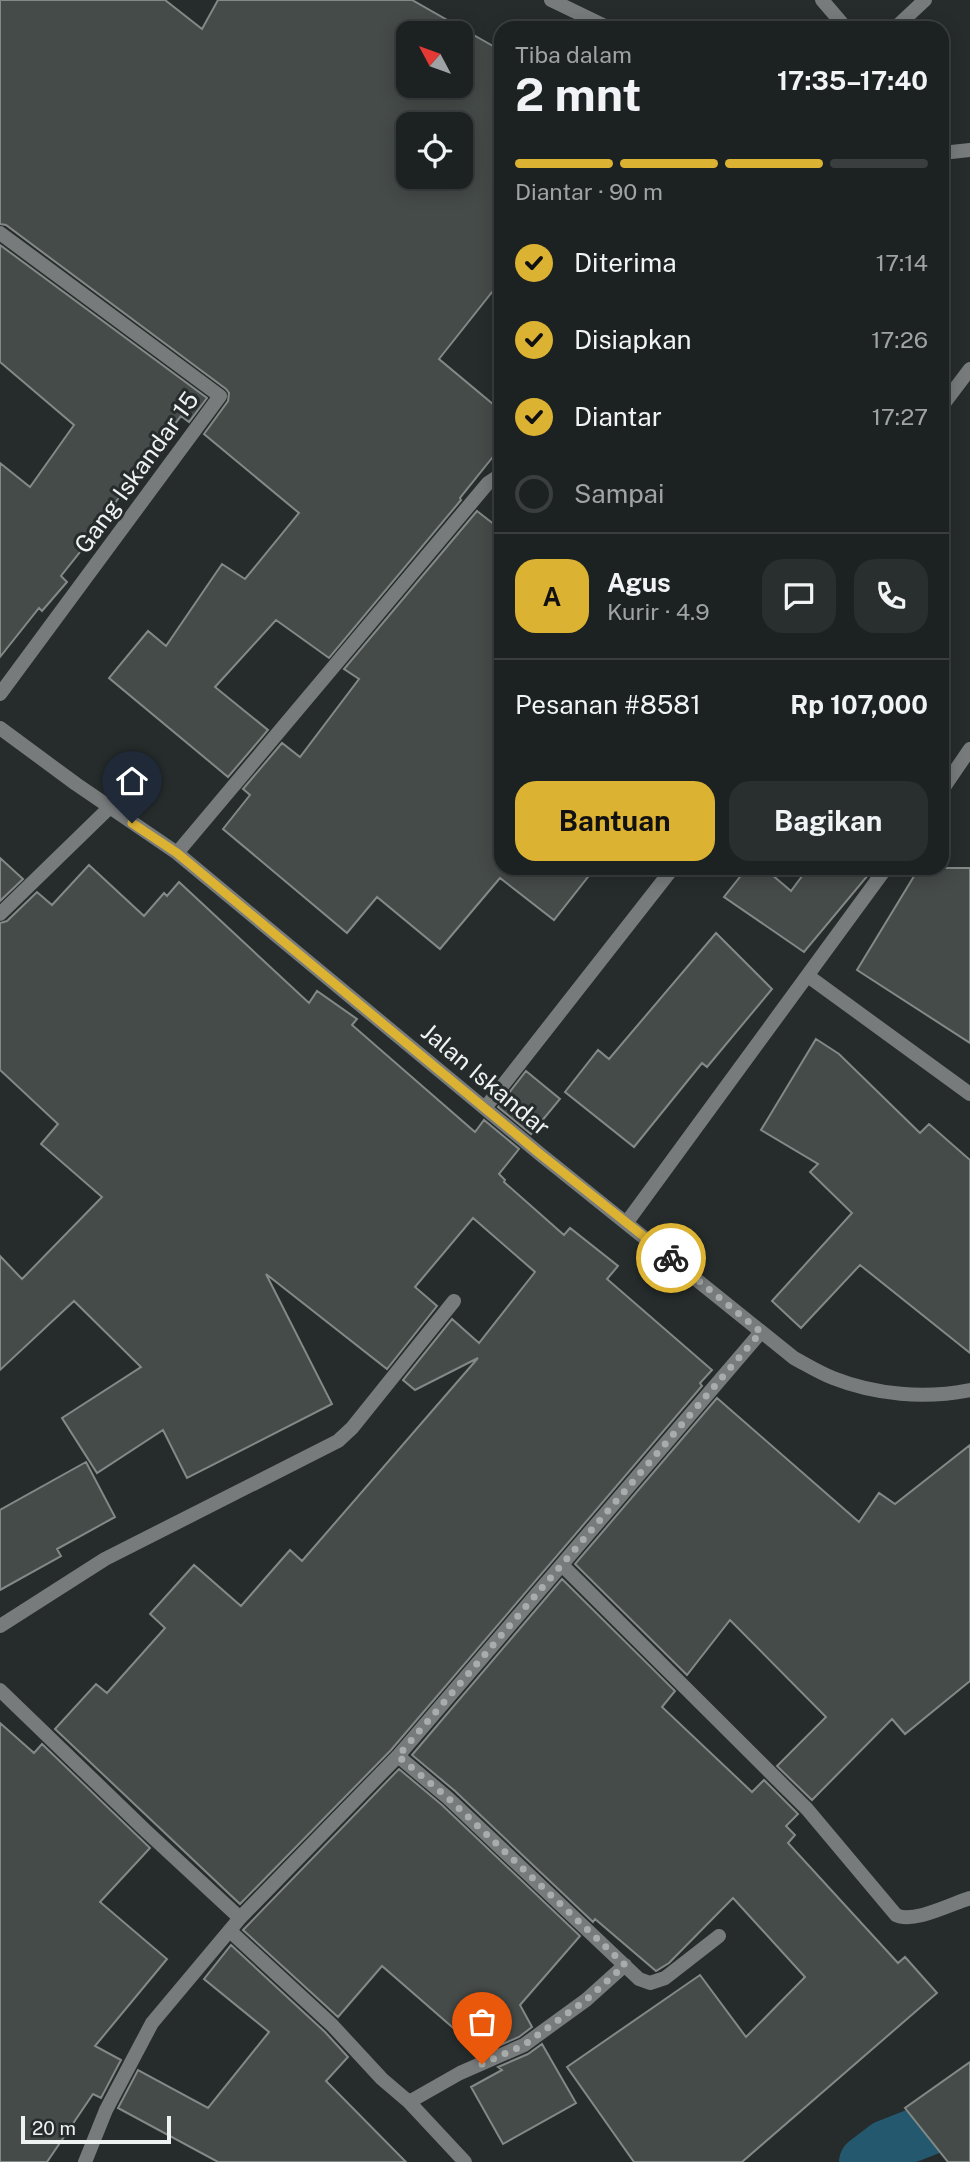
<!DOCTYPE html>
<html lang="id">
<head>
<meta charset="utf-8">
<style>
  :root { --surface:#1c2121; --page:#292e2e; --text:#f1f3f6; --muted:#a0a3a5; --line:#3a3e3f; --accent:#dcb233 }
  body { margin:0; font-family:"Public Sans",sans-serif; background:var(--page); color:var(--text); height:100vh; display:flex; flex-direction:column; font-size:26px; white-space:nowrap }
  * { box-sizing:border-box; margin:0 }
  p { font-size:23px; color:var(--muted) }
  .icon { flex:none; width:38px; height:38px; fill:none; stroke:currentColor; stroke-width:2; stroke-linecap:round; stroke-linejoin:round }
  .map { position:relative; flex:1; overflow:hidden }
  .sheet { position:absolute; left:494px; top:21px; width:455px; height:854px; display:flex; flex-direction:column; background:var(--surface); border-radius:21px; box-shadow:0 4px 18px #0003,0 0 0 2px var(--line) }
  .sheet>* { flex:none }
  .needle { width:46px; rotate:311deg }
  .fabs { position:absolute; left:396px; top:21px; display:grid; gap:14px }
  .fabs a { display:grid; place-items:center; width:77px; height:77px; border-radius:14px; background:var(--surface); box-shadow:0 4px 18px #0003,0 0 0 2px var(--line); font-size:35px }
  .scale { position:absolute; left:21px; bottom:18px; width:150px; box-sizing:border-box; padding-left:7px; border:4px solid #eef2f1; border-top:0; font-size:19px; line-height:24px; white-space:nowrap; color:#eef2f1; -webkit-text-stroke:5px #262c2c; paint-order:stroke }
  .pin { position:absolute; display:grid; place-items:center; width:60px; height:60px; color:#fff; margin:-72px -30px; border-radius:50% 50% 50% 0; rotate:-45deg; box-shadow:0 0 7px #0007 }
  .pin .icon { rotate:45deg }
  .courier { position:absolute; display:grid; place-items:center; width:70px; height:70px; margin:-35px; border:5px solid #dcb233; border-radius:50%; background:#fff; color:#222; box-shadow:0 2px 9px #0007 }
  .headline em { font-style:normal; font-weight:700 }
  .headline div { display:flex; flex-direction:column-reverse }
  .headline { display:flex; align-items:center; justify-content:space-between; height:119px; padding:0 21px }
  h1 { font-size:46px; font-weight:700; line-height:52px }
  .bar { display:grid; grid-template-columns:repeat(4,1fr); gap:10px 7px; align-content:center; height:84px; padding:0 21px }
  .bar i { height:9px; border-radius:5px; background:var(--line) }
  .bar .current { background:var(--accent) }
  .bar p { grid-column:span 4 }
  .line { display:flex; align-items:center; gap:18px; padding:0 21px; border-top:2px solid var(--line) }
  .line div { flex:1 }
  .round { display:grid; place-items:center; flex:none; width:74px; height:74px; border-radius:21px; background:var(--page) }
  ol { padding:0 21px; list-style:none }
  li { display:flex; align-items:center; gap:21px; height:77px }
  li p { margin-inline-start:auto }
  li .icon { padding:7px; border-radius:50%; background:var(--accent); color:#111; stroke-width:4 }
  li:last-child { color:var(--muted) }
  li i { width:38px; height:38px; border:4px solid var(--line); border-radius:50% }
  .primary-button { display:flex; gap:14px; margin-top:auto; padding:14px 21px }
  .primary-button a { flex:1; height:80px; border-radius:21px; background:var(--accent); color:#111; font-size:28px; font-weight:700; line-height:80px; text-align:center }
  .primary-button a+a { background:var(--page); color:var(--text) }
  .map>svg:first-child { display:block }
</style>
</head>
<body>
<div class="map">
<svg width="970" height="2162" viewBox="0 0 970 2162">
  <rect width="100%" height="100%" fill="#262c2c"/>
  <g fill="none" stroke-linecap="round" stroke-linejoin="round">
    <path stroke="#24586e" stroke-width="52" d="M 865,2162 L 886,2146 L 970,2113"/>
  </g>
  <path fill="#454b49" stroke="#828986" stroke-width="2" fill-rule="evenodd" d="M 0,0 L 165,0 L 202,29 L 218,0 L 412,0 L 500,50 L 500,282 L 439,359 L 500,410 L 500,448 L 460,498 L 461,500 L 329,658 L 276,620 L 215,687 L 268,730 L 228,777 L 109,678 L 148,631 L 166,646 L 222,564 L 245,579 L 299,513 L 204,434 L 228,401 L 229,393 L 226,389 L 6,225 L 0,224 ZM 408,33 L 460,33 L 460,86 L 408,86 ZM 408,124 L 460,124 L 460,177 L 408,177 Z
    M 0,245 L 207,398 L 189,422 L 181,416 L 105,516 L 107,518 L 61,576 L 67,582 L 42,611 L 39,608 L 0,657 L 0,463 L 30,487 L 74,425 L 0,362 Z
    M 477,511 L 500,529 L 500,868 L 595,868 L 554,920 L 500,878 L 440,949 L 377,897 L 347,933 L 223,829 L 250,795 L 243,789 L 282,743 L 300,757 L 359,679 L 344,669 Z
    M 0,858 L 23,879 L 0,901 Z
    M 89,865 L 144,916 L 164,893 L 167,896 L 179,882 L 309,1003 L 317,991 L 357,1019 L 352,1025 L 475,1132 L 484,1120 L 519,1149 L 499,1174 L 505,1180 L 504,1182 L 564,1235 L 570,1228 L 618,1266 L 607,1279 L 712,1370 L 700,1383 L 702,1386 L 391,1750 L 240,1904 L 55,1729 L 96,1684 L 107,1693 L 165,1628 L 150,1614 L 194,1565 L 241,1606 L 290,1550 L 302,1561 L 478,1358 L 415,1390 L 403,1380 L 452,1319 L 479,1343 L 535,1272 L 473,1218 L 415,1287 L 437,1306 L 387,1369 L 266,1274 L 332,1404 L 187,1478 L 163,1430 L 97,1473 L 62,1418 L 141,1367 L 74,1301 L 0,1370 L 0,1256 L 22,1279 L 102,1197 L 41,1144 L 58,1124 L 0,1070 L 0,923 L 7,921 L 37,892 L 52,905 Z
    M 747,868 L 764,868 L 791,891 L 808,868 L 874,868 L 804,952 L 724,897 Z
    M 919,868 L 970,868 L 970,1043 L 857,970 Z
    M 716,933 L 772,989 L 707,1067 L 702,1063 L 634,1147 L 565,1092 L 598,1050 L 609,1059 Z
    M 816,1039 L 839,1054 L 920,1133 L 929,1124 L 970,1160 L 970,1353 L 860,1265 L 801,1328 L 772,1301 L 852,1213 L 810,1172 L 818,1164 L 761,1130 Z
    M 526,1071 L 560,1099 L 531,1134 L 498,1107 Z
    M 717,1398 L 859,1522 L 879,1493 L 895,1504 L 970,1445 L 970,1681 L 905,1734 L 892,1719 L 812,1800 L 777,1766 L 826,1717 L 730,1620 L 687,1675 L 575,1564 Z
    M 86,1462 L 115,1517 L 57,1549 L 61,1556 L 0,1590 L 0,1510 Z
    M 562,1579 L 675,1691 L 662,1707 L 752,1792 L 764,1780 L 798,1814 L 786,1826 L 795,1835 L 788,1843 L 898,1963 L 905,1957 L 937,1993 L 742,2162 L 634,2162 L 567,2067 L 700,1975 L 746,2037 L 805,1977 L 733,1898 L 669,1963 L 656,1971 L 595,1919 L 593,1922 L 455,1791 L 412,1755 Z
    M 0,1723 L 34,1753 L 42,1744 L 150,1848 L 100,1902 L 167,1959 L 95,2046 L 121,2060 L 101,2098 L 93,2094 L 47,2162 L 0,2162 Z
    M 399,1769 L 442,1805 L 580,1936 L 520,2005 L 532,2027 L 519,2037 L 482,2053 L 382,1966 L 338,2017 L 243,1930 Z
    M 231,1945 L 325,2032 L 348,2057 L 326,2081 L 406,2162 L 218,2162 L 118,2108 L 138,2070 L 208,2108 L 269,2032 L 204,1979 Z
    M 542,2044 L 576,2103 L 503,2144 L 471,2087 L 502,2070 L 498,2067 L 528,2054 Z
    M 970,2062 L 970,2162 L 948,2162 L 905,2108 Z"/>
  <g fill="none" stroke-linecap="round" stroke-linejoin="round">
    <path stroke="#787b7b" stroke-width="14" d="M 551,0 L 609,28
      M 822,0 L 846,28
      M 895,28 L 925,0
      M 942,153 L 970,150
      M 0,233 L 220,396 L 0,694
      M 942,406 L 970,369
      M 0,728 L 76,784 L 177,853 L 540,1154 L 794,1358 C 807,1365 820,1373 833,1378 C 876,1395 925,1399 970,1390
      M 942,790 L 970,749
      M 177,853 L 488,483 L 500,475
      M 0,914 L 109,808
      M 808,976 L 970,1094
      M 485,1108 L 673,868
      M 627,1222 L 886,868
      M 562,1565 L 807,1809 L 896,1915 C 913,1924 951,1904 970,1898
      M 0,1626 L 105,1559 L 338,1441 L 352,1428 L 454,1301
      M 0,1690 L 146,1831 L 240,1918
      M 398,1756 L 448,1798 L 639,1979 L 650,1983 L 665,1978 L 719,1936
      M 230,1931 L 332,2025 L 382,2079 L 409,2102 L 465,2162
      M 409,2102 L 460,2073 L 524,2045 L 586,2000 L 625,1965
      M 85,2162 L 106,2110 L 152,2023 L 240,1918 L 398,1756 L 761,1332"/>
  </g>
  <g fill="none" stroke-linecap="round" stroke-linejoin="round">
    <path stroke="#a8adac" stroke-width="7" stroke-dasharray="0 12.6" d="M 482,2064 L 524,2045 L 586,2000 L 625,1965 L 448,1798 L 398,1756 L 761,1332 L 671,1258"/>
    <path stroke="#dcb233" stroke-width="9" d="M 132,823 L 177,853 L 540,1154 L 671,1258"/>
  </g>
  <g text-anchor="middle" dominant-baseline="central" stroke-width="6" stroke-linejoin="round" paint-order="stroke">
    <g font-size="24" fill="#eef2f1" stroke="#262c2c">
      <text transform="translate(136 472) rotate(-54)">Gang Iskandar 15</text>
      <text transform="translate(486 1079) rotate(40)">Jalan Iskandar</text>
    </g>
  </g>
</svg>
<div class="fabs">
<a><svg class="needle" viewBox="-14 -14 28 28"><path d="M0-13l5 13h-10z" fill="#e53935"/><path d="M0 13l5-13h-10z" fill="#a0a3a5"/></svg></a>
<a><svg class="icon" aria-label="locate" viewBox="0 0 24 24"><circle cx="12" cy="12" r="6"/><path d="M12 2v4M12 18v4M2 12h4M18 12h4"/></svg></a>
</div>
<div class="scale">20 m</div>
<div class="pin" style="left:482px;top:2064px;background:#ea580c"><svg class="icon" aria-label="bag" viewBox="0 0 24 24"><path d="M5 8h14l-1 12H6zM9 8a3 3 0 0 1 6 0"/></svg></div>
<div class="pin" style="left:132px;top:823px;background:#1f2937"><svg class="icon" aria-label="home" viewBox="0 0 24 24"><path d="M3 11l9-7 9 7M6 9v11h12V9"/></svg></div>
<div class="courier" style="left:671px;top:1258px"><svg class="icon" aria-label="bike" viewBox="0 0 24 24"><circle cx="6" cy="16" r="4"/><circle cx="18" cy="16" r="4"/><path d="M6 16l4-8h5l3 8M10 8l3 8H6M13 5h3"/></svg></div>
<section class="sheet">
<div class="headline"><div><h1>2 mnt</h1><p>Tiba dalam</p></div><em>17:35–17:40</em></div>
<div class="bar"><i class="current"></i><i class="current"></i><i class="current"></i><i></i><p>Diantar · 90 m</p></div>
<ol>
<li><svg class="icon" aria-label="check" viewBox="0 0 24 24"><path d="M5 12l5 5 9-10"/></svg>Diterima<p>17:14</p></li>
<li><svg class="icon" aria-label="check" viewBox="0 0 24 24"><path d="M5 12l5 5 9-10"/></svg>Disiapkan<p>17:26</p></li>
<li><svg class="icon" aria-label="check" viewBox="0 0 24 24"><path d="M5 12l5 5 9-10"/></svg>Diantar<p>17:27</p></li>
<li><i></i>Sampai</li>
</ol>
<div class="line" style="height:126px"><b class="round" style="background:var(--accent);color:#111">A</b><div><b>Agus</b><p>Kurir · 4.9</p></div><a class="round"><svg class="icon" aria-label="chat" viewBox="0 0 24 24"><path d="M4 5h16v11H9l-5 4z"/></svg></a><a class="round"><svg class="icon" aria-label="phone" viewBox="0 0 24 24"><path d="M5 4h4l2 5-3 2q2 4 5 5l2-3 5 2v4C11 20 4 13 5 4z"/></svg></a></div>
<div class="line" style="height:91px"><div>Pesanan #8581</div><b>Rp 107,000</b></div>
<div class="primary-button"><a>Bantuan</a><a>Bagikan</a></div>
</section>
</div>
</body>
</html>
